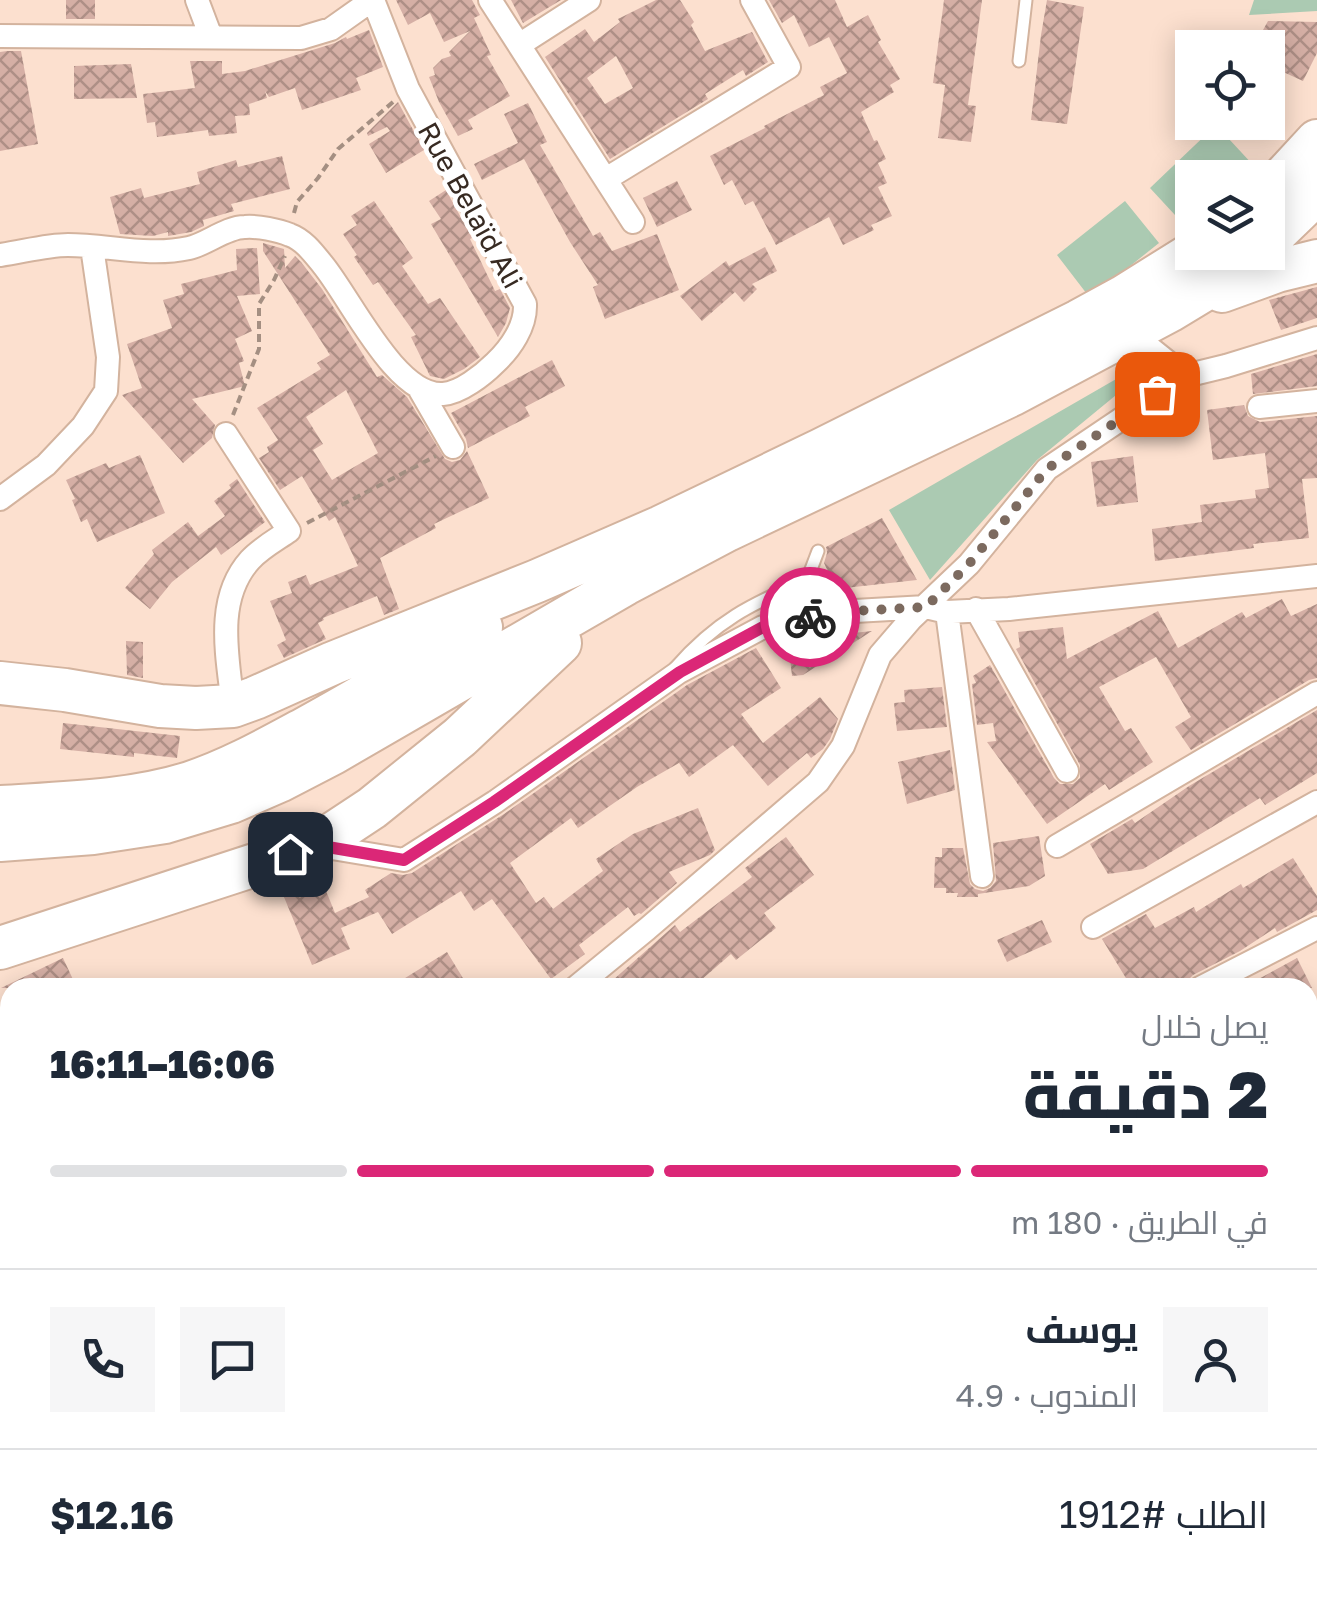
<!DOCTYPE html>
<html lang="ar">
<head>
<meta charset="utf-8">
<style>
  :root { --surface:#fff; --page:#f6f6f7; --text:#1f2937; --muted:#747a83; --line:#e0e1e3; --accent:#db2777 }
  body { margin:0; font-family:"Golos Text",Cairo,sans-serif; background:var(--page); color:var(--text); direction:rtl; height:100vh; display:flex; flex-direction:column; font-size:38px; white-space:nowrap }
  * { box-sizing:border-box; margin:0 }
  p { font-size:32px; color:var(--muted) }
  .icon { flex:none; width:55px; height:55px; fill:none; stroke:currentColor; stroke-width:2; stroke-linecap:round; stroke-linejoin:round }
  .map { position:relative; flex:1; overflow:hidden; direction:ltr }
  .sheet { position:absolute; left:0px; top:978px; width:1318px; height:622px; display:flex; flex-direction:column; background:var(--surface); border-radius:30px 30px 0 0; box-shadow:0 5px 25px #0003; direction:rtl }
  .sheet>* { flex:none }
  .buttons { position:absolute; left:1175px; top:30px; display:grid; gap:20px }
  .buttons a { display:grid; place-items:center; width:110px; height:110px; border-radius:0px; background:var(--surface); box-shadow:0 5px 25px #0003; font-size:50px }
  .pin { position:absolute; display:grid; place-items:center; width:85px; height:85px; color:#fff; margin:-42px; border-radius:20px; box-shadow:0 5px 15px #0006 }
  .courier { position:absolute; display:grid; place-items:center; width:100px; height:100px; margin:-50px; border:8px solid #db2777; border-radius:50%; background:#fff; color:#222; box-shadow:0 2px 12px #0007 }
  .overview em { font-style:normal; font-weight:800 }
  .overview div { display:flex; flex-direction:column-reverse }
  .overview { display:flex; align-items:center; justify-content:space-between; height:170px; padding:0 50px }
  h1 { font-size:65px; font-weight:800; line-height:75px }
  .bar { display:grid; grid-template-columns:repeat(4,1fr); gap:15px 10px; align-content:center; height:120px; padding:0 50px }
  .bar i { height:12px; border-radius:8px; background:var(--line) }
  .bar .current { background:var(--accent) }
  .bar p { grid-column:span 4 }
  .line { display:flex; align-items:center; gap:25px; padding:0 50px; border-top:2px solid var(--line) }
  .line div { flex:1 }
  .round { display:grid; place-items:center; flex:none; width:105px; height:105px; border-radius:0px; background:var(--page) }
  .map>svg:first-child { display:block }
</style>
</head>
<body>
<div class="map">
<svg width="1317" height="1599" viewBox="0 0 1317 1599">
  <defs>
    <pattern id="building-cross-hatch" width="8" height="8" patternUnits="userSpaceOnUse" patternTransform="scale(2.5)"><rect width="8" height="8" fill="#d5afa5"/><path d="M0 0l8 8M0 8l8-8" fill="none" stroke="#ae8f86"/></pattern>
  </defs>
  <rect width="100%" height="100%" fill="#fce0cf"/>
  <path fill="#abcab2" d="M 1254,0 L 1317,0 L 1317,11 L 1249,15 Z
    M 1216,125 L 1254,166 L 1242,177 L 1192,178 L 1192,223 L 1187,228 L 1150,188 Z
    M 1125,201 L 1159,243 L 1090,298 L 1057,255 Z
    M 1137,367 L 1138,377 L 1037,460 L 930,580 L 889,510 Z
    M 1049,1590 L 1173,1590 L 1133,1599 L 1055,1599 Z"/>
  <path fill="url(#building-cross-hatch)" fill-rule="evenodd" d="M 66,0 L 95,0 L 95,19 L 66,19 Z
    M 396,0 L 472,0 L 480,15 L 474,18 L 491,55 L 487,56 L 510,96 L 468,120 L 473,129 L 458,136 L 439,102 L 429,77 L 435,75 L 433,68 L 442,59 L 451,56 L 449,52 L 470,31 L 444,42 L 430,13 L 408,25 Z
    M 511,0 L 561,0 L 523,23 Z
    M 656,0 L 680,0 L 694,22 L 691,25 L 705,51 L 752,32 L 768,62 L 746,76 L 743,70 L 705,94 L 708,99 L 610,159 L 545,57 L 585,29 L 594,42 L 620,22 L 618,19 ZM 616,56 L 633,88 L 605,104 L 587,78 Z
    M 769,0 L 835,0 L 847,27 L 868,15 L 881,40 L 878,42 L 900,79 L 890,85 L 894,92 L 861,112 L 874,141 L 877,140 L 886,159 L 878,163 L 887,183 L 878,187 L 892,216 L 871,225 L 874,230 L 843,245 L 829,217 L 776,245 L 753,201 L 745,205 L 732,180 L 724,185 L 710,156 L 765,128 L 764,126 L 824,95 L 820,87 L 847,73 L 829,37 L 809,47 L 794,15 L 782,23 Z
    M 944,0 L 982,0 L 968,105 L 976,106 L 971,142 L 938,138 L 945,85 L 933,83 Z
    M 1047,0 L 1084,7 L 1067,124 L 1031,120 L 1041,35 Z
    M 1268,21 L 1317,22 L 1317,53 L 1303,81 L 1268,65 L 1268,48 L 1253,48 Z
    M 369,30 L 383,67 L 356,78 L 361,90 L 302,110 L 295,88 L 269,97 L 265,91 L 267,98 L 249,104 L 250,115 L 235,116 L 237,133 L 209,136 L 208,130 L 157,137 L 155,122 L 147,123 L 143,94 L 195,88 L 190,61 L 222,61 L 222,74 L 245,71 L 335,43 L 346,37 L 347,39 Z
    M 7,51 L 21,51 L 38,144 L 0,151 L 0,52 Z
    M 131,64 L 137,98 L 74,99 L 74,66 Z
    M 398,102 L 424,150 L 386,173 L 369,144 L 390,131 L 387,127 L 368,136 L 367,133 Z
    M 528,103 L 547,142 L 540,145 L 593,236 L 600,232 L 612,251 L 657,234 L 679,290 L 605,319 L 593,287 L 598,285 L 570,242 L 524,159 L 482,180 L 474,164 L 518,143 L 504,114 Z
    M 282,156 L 290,189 L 231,204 L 234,211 L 203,220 L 204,226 L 191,232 L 168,236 L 168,232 L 153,236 L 120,234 L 110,197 L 141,188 L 144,198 L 200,184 L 197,172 L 236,160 L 238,167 Z
    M 677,181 L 692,210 L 657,227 L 643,198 Z
    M 446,190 L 472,238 L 470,239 L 495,291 L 500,289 L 510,308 L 506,323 L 498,337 L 431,224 L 441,219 L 429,201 Z
    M 374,201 L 413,258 L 402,266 L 428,304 L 440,298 L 480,357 L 464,369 L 444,379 L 430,376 L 411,337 L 416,335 L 378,282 L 373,285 L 354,257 L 357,255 L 343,234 L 357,225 L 351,216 Z
    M 263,243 L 284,249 L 285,268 L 295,256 L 301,262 L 322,289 L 377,377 L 382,375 L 407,397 L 445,459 L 452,462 L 460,460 L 467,451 L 489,498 L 434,524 L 436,528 L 380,558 L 399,609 L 384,615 L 377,596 L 323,618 L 324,620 L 318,623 L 326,639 L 284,658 L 277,645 L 286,640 L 270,601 L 292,593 L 288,582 L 306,575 L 310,585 L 358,566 L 335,517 L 329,521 L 302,476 L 280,490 L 259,458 L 269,452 L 267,447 L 278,440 L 257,408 L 321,369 L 317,363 L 330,355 L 263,251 ZM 346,390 L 378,453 L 332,480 L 313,450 L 323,444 L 306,417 Z
    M 765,247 L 777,271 L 752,284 L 757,289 L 744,302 L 735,292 L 702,321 L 680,296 L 726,261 L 729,266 Z
    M 257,248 L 260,294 L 237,296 L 252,331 L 235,339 L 244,361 L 239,363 L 245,386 L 192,399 L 215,425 L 212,438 L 183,463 L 122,395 L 142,388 L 127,344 L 172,328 L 163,300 L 184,294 L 181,284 L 237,270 L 236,249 Z
    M 1317,287 L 1317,318 L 1281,330 L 1269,300 Z
    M 1317,354 L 1317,386 L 1253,394 L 1251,374 Z
    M 552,360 L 565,386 L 525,407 L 530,416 L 468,448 L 466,439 L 451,413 Z
    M 1244,405 L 1248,416 L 1260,422 L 1317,416 L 1317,478 L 1302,479 L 1309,538 L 1253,544 L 1254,548 L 1155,561 L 1152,529 L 1202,522 L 1200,505 L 1256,498 L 1255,490 L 1269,488 L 1265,453 L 1213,460 L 1207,410 Z
    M 140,455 L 165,513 L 97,542 L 87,519 L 81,522 L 72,500 L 75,499 L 66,480 L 106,463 L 109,468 Z
    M 1133,456 L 1138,502 L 1097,507 L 1091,462 Z
    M 237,479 L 265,522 L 221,555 L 216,547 L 172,582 L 150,609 L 125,588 L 154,554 L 152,550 L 188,522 L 198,536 L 225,516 L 214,501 L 231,488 L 229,485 Z
    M 882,518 L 917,580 L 836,589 L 824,563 L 827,553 L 826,547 Z
    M 1282,599 L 1291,616 L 1317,604 L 1317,678 L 1309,680 L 1191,750 L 1175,727 L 1191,717 L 1156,657 L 1099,687 L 1125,731 L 1131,728 L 1153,762 L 1109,790 L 1105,784 L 1047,824 L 987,742 L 996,741 L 993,723 L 977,725 L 972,684 L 976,683 L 973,676 L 990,665 L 1054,778 L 1060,784 L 1073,784 L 1080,778 L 1080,765 L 1016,649 L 1020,647 L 1018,632 L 1063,627 L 1067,659 L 1158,611 L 1178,648 L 1242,612 L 1246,618 Z
    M 872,631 L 803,675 L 792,676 L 788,640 Z
    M 126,641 L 143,642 L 143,678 L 127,675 Z
    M 756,648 L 781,688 L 741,714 L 763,743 L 820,697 L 838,719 L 830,739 L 823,749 L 811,758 L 807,753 L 768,786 L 733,745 L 689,777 L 679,763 L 637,787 L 578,828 L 571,818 L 510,863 L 536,903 L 544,897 L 553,909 L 603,871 L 596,859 L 633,834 L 698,808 L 715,850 L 710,855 L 669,872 L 677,883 L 641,914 L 639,913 L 634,916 L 628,907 L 579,945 L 585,954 L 551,979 L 492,899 L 474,911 L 461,891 L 392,934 L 378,912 L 341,928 L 350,949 L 312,965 L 284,897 L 322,881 L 335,913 L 369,897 L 365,890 L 391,873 L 403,875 L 412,873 L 504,814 L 687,685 Z
    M 942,687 L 947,727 L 897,731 L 894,703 L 905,702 L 904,690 Z
    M 1317,710 L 1317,773 L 1265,805 L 1260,798 L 1143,869 L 1108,874 L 1090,844 L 1132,819 L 1135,823 L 1189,786 Z
    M 63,723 L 180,736 L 177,758 L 134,753 L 134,757 L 60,749 Z
    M 950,750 L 955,790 L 907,804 L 898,762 Z
    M 1039,836 L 1045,876 L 1029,886 L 978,894 L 978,897 L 957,897 L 958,893 L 946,893 L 946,888 L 934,888 L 935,857 L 942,857 L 942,848 L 963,848 L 970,884 L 975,889 L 983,891 L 990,888 L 996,881 L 993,843 Z
    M 786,837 L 814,875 L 764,913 L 776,928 L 736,960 L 731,954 L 692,988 L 604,988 L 675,925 L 680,932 L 752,877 L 745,868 Z
    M 1293,858 L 1317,896 L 1317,910 L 1277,932 L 1275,928 L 1240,951 L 1193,975 L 1187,981 L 1185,988 L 1132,988 L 1102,939 L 1146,914 L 1155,928 L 1194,907 L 1196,912 L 1241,884 L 1243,888 Z
    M 1042,920 L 1052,942 L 1007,962 L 997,940 Z
    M 447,952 L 469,988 L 389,988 Z
    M 63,958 L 77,988 L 1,988 Z
    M 1297,958 L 1312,988 L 1242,988 Z"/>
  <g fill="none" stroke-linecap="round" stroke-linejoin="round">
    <g stroke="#d3b39e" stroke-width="15">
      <path id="lane" d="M 1019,61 L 1026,0
        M 675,668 C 716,621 751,604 807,580 L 818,551"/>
    </g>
    <g stroke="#d3b39e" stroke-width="26">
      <path id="street" d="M 197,0 L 211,37
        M 490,0 L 633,222
        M 0,36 L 301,38 L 331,29 L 372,0
        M 519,45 L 589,0
        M 606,179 L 789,67 L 752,0
        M 0,255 C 22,252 46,245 68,245 C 108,245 148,257 189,248 C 207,244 226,227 245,227 C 258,226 278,230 290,235 C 304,240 314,254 323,265 C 351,299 396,397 443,394 C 460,393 483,375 495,363 C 511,348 526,326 525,304 L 408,89 L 373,0
        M 1185,376 L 1226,366 L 1317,338
        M 420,390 L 453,447
        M 1259,407 L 1317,401
        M 226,434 L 289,531 C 276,540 261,548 250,560 C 214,600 228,658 233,706
        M 0,499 L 46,465 L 83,426 L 106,391 L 108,357 L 92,247
        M 976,609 L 1067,771
        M 947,612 L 982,876
        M 320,846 L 404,860 L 495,802 L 679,672 L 763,627 L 837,612 L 926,607 L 947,612 L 1009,609 L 1317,576
        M 1057,846 L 1317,693
        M 1093,927 L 1317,802
        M 575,988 L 647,929 L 818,782 L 843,746 L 880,655 L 911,619 L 969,564 L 1047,469 L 1185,376 L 1130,332
        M 1200,988 L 1317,928
        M 1308,1042 L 1317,1026
        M 1308,1108 L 1317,1102
        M 0,1376 L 10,1369
        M 1308,1453 L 1317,1449
        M 1308,1578 L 1317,1574
        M 399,1590 L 402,1599
        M 197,1599 L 212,1590
        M 1254,1599 L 1278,1590"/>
    </g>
    <g stroke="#d3b39e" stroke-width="36">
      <path id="secondary" d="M 1308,1251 L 1317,1246
        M 870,1599 L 872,1590"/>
    </g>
    <g stroke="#d3b39e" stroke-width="46">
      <path id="highway" d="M 1268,194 L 1317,141
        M 1268,240 L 1317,193
        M 1222,291 L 1277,271 L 1317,261
        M 0,683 L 65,690 L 160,706 L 196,708 L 233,706 L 255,698 L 333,663 L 537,581 L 661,527 L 821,450 L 1079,321 L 1123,297 L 1195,252
        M 0,807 C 63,803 129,802 190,783 C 232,769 269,748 308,727 C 366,695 423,661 481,627
        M 0,840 L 93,833 L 165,822 L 231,802 L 279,781 L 333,753 L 625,584 L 727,530 L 1013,394 L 1169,311 L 1207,288 L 1253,252
        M 0,948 L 316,845 L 372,808 L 460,737 L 560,643"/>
    </g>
    <path stroke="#a48f82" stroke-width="4" stroke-dasharray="8 5" stroke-linecap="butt" d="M 294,213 L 297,202 L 318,178 L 338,149 L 393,102
      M 233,415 L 259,349 L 259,304 L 274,280 L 285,256
      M 307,523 L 436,456
      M 0,1334 L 10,1346"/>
    <use href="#lane" stroke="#fff" stroke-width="11"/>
    <use href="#street" stroke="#fff" stroke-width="22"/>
    <use href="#secondary" stroke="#fff" stroke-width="32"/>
    <use href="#highway" stroke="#fff" stroke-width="42"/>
  </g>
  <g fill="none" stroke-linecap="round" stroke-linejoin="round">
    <path stroke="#7c6a5f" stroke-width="10" stroke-dasharray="0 18" d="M 810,617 L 838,612 L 926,607 L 969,564 L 1047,469 L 1157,394"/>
    <path stroke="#db2777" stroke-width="12" d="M 290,854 L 316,845 L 404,860 L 494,802 L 680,672 L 763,627 L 810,617"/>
  </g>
  <g text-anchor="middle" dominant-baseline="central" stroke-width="9" stroke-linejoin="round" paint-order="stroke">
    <g font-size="28" fill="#372a22" stroke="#fff">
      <text transform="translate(471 205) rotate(61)">Rue Belaïd Ali</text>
    </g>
  </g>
</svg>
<div class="buttons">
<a><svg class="icon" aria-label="locate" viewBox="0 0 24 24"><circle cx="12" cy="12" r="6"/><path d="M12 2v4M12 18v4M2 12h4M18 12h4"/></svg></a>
<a><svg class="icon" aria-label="layers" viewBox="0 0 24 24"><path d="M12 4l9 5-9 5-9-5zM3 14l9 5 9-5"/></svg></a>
</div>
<div class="pin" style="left:1157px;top:394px;background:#ea580c"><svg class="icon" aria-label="bag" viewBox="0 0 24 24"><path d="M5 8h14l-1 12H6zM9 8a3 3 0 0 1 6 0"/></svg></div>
<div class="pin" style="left:290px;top:854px;background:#1f2937"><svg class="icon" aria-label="home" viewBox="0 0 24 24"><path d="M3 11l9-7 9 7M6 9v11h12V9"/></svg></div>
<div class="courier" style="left:810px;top:617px"><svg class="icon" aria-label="bike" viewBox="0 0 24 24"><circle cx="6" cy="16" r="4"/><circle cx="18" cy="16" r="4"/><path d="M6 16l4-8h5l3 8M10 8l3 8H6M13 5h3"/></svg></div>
<section class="sheet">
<div class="overview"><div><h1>2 دقيقة</h1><p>يصل خلال</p></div><em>16:06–16:11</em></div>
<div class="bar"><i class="current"></i><i class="current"></i><i class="current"></i><i></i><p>في الطريق · 180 m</p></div>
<div class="line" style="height:180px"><a class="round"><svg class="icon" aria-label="person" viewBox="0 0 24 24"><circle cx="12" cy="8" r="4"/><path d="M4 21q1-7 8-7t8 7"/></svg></a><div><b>يوسف</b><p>المندوب · 4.9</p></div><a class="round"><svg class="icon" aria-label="chat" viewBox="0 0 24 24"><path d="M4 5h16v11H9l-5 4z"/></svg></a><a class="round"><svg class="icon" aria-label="phone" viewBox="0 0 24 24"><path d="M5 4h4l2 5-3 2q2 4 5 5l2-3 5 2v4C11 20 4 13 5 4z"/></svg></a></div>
<div class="line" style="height:130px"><div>الطلب #1912</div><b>$12.16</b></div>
</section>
</div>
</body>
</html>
